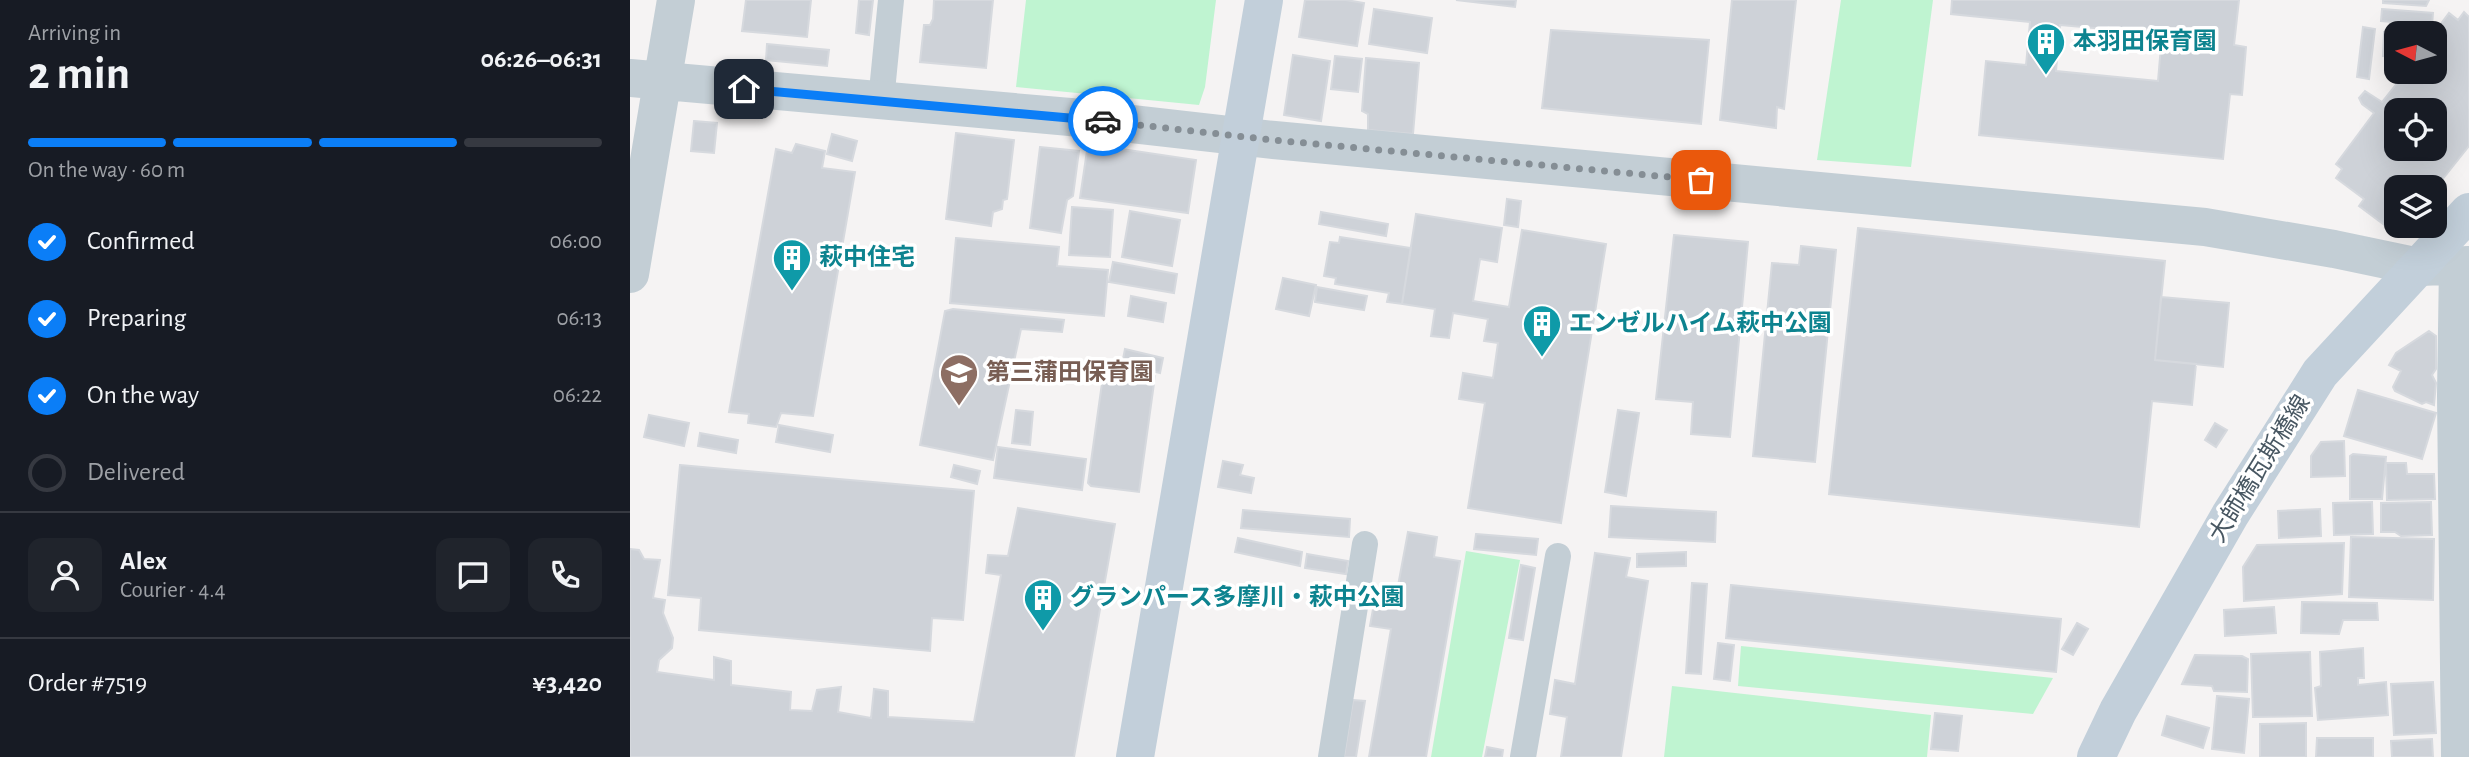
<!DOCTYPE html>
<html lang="en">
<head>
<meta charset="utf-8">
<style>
  :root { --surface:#171b24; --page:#20242c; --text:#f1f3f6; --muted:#9ea1a6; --line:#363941; --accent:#0b7ef7 }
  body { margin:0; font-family:"Alegreya Sans","Noto Sans JP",sans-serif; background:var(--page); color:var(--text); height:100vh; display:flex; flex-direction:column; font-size:26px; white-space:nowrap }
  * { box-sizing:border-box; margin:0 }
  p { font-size:23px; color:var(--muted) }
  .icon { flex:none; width:38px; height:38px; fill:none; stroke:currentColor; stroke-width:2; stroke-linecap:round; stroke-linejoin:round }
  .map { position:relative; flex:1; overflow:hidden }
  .side { display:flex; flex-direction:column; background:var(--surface); width:630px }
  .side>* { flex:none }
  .needle { width:46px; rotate:276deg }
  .controls { position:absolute; left:1754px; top:21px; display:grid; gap:14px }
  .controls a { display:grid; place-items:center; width:63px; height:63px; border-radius:14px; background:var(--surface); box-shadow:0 7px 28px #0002; font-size:35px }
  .pin { position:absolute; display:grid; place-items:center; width:60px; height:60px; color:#fff; margin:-30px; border-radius:14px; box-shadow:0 4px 10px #0006 }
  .courier { position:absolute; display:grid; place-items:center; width:70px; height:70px; margin:-35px; border:5px solid #0b7ef7; border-radius:50%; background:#fff; color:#222; box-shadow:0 2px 9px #0007 }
  .overview em { font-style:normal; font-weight:600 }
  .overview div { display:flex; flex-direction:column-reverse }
  .overview { display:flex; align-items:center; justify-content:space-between; height:119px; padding:0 28px }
  h1 { font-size:46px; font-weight:600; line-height:52px }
  .bar { display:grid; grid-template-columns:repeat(4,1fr); gap:10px 7px; align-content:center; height:84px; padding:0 28px }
  .bar i { height:9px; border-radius:5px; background:var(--line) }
  .bar .active { background:var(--accent) }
  .bar p { grid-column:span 4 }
  .line { display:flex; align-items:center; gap:18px; padding:0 28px; border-top:2px solid var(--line) }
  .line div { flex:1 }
  .round { display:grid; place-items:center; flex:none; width:74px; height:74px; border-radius:14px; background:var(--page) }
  ol { padding:0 28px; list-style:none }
  li { display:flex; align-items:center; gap:21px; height:77px }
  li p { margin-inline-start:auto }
  li .icon { padding:7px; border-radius:50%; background:var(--accent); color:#fff; stroke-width:4 }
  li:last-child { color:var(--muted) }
  li i { width:38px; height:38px; border:4px solid var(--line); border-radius:50% }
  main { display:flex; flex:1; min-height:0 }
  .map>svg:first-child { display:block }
</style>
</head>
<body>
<main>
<section class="side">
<div class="overview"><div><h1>2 min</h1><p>Arriving in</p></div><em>06:26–06:31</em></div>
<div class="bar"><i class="active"></i><i class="active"></i><i class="active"></i><i></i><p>On the way · 60 m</p></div>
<ol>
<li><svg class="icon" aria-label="check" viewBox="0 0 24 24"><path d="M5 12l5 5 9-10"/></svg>Confirmed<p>06:00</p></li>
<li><svg class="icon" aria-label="check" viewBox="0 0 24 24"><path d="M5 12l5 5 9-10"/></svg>Preparing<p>06:13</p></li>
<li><svg class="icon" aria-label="check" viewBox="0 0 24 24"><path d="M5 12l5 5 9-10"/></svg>On the way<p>06:22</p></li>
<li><i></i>Delivered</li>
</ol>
<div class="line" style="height:126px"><a class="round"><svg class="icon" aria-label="person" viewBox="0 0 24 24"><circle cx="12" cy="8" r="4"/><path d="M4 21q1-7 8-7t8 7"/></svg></a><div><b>Alex</b><p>Courier · 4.4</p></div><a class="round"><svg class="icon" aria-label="chat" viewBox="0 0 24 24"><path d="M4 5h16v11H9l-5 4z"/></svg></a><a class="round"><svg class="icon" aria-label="phone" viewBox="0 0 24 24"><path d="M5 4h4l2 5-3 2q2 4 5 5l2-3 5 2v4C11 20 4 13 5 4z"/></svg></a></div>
<div class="line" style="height:91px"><div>Order #7519</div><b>¥3,420</b></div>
</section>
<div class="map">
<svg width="1839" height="757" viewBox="0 0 1839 757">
  <rect width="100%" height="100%" fill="#f5f3f3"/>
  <path fill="#bff4d1" d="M 396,0 L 586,0 L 575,87 L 569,105 L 386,87 Z
    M 1211,0 L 1303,0 L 1281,167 L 1187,160 Z
    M 836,551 L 890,560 L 852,757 L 801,757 Z
    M 1111,646 L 1423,678 L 1403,714 L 1108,686 Z
    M 1042,686 L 1301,715 L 1297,757 L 1034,757 Z"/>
  <path fill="#ced2d8" stroke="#d6d9de" stroke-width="2" fill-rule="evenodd" d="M 116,0 L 181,0 L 177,37 L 112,31 Z
    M 229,0 L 243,0 L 239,35 L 226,33 Z
    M 304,0 L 363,0 L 356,68 L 290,62 L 294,25 L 300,25 L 303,19 Z
    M 675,0 L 716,0 L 734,3 L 727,46 L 669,37 Z
    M 826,0 L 886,0 L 885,7 Z
    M 1102,0 L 1166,0 L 1154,109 L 1147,107 L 1146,128 L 1090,120 Z
    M 1322,0 L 1609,0 L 1604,45 L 1616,47 L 1612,95 L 1600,94 L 1593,159 L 1349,135 L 1356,61 L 1396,65 L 1400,22 L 1321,14 ZM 1430,25 L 1532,34 L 1528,81 L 1426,71 Z
    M 1753,0 L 1799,0 L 1796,6 L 1753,3 Z
    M 744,9 L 802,18 L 797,53 L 739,44 Z
    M 1752,9 L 1803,13 L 1802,25 L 1751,21 Z
    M 1834,12 L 1839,17 L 1839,146 L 1804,190 L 1804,187 L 1766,187 L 1766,224 L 1761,230 L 1729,206 L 1734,199 L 1706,178 L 1712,169 L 1706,164 L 1744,113 L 1732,104 L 1729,98 L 1735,91 L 1752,102 L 1776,72 L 1804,72 L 1804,33 L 1819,13 L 1828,20 ZM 1766,110 L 1804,110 L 1804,149 L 1766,149 Z
    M 1733,27 L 1745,29 L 1739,79 L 1727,77 Z
    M 921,30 L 1079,40 L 1071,124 L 912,108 Z
    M 1754,32 L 1773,32 L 1766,33 L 1766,57 L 1753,56 Z
    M 137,44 L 199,50 L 197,66 L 136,60 Z
    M 663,55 L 700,61 L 691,121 L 654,115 Z
    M 705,56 L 732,59 L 728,92 L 701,89 Z
    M 736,58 L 789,63 L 783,134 L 738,130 L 738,114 L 732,111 Z
    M 64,121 L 87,123 L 84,153 L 61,151 Z
    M 326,133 L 384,140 L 377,199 L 373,200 L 372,209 L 363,212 L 361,226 L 316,219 Z
    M 202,134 L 227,141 L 222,161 L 197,154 Z
    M 166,144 L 195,151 L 192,168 L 225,172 L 183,416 L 151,413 L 146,427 L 118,423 L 119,414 L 99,412 L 146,149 L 162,153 Z
    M 458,144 L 566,160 L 558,213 L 450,198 Z
    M 410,147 L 449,151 L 443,196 L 437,200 L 431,233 L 400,228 Z
    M 877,199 L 891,201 L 888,227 L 874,225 Z
    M 442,207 L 483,210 L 480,257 L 439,255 Z
    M 500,211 L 550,220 L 542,266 L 492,257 Z
    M 691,212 L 758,224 L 756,236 L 689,224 Z
    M 786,214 L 872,228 L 867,262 L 850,259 L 843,301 L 879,307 L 892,230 L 976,244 L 931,523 L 838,508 L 855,403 L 829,399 L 833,373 L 863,378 L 868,343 L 854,341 L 858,319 L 823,313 L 819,338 L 801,336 L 805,309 L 772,304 Z
    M 1228,228 L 1535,261 L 1525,360 L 1566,364 L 1562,405 L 1522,401 L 1509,527 L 1199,494 Z
    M 1044,235 L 1118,242 L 1100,437 L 1061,434 L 1063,402 L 1026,399 Z
    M 710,237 L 781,248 L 772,304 L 757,302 L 759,293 L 705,284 L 706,278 L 694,276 L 700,242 L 709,243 Z
    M 326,238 L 429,247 L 427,266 L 478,270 L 474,316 L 320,303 Z
    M 1171,246 L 1206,250 L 1185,462 L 1123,456 L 1142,263 L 1169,265 Z
    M 483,262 L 547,274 L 544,293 L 479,282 Z
    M 653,278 L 686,285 L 679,316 L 646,309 Z
    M 687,287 L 737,296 L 734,310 L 685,302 Z
    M 501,296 L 536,303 L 533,322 L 498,316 Z
    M 1531,297 L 1599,303 L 1593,367 L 1525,360 Z
    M 323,309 L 434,320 L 432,332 L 391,329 L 363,460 L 290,445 L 315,311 Z
    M 1799,331 L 1806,336 L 1806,369 L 1802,375 L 1806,383 L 1804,405 L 1796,402 L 1792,404 L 1765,391 L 1763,387 L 1771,371 L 1759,365 L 1766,353 Z
    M 495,349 L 533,358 L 530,373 L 492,364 Z
    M 474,369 L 525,376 L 509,492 L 461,486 L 458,483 Z
    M 1728,390 L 1806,413 L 1792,459 L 1714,436 Z
    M 386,410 L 403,412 L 400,445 L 382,443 Z
    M 988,410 L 1009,413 L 996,496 L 975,492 Z
    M 19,415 L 59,423 L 54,446 L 14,437 Z
    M 1585,423 L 1597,430 L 1586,447 L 1575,440 Z
    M 149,425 L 203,435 L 200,452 L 146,442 Z
    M 70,433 L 108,440 L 106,453 L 68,446 Z
    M 1714,441 L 1715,476 L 1681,477 L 1681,456 L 1691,442 Z
    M 368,447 L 456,459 L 452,490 L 364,478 Z
    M 1723,454 L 1756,457 L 1752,499 L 1720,499 L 1720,456 Z
    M 593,461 L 613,465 L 610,475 L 624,478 L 621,493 L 588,487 Z
    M 1756,463 L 1776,463 L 1777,474 L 1804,474 L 1805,499 L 1757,500 Z
    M 50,465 L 344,491 L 333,620 L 302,618 L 300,651 L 69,630 L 71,598 L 38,595 Z
    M 324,465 L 350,471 L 347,484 L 321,477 Z
    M 1742,502 L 1743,534 L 1704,535 L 1703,503 Z
    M 1801,502 L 1802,535 L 1771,536 L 1765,532 L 1751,532 L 1751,503 Z
    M 981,506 L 1086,512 L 1085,542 L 979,537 Z
    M 388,508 L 485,524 L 444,757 L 0,757 L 0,549 L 9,550 L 14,559 L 30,560 L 23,598 L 35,600 L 33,613 L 43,638 L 42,648 L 29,660 L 27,672 L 84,680 L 84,657 L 101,661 L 101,685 L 161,692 L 160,710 L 182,711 L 187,690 L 211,687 L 208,712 L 241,718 L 244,689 L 258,691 L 258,717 L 344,722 L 371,575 L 356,573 L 358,555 L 378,556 Z
    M 1690,509 L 1691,536 L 1649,538 L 1648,511 Z
    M 613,510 L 720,519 L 719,537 L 611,528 Z
    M 778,532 L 807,537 L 804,557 L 830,561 L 796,757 L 739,757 L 761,629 L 740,626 L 745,598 L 765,602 Z
    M 846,534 L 908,539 L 906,555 L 844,549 Z
    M 1721,537 L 1804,539 L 1803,600 L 1719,597 Z
    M 608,538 L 672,552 L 670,566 L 605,552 Z
    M 1714,543 L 1712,594 L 1614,601 L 1613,567 L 1627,545 Z
    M 1056,552 L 1056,566 L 1007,567 L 1007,554 Z
    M 965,553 L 1000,558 L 996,577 L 1018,581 L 991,757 L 931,757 L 937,717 L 920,714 L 925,680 L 945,684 Z
    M 677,554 L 718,561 L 716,574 L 675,568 Z
    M 891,565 L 905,568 L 893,640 L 879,638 Z
    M 1062,583 L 1077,584 L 1071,674 L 1056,673 Z
    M 1101,585 L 1431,619 L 1426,672 L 1096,638 Z
    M 1672,602 L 1747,603 L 1748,620 L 1713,620 L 1709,634 L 1671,633 Z
    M 1644,607 L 1646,633 L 1595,636 L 1594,610 Z
    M 1447,623 L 1458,629 L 1443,655 L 1432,649 Z
    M 1088,643 L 1104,645 L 1100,681 L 1084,679 Z
    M 1733,648 L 1734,678 L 1728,678 L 1728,685 L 1756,682 L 1758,715 L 1688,720 L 1685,688 L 1691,686 L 1690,652 Z
    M 1680,652 L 1682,716 L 1623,717 L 1621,654 Z
    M 1565,655 L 1612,656 L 1618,659 L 1617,692 L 1584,691 L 1582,686 L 1552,684 Z
    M 1803,682 L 1806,733 L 1764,735 L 1761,684 Z
    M 1587,696 L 1619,699 L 1614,753 L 1582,749 Z
    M 723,700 L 735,701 L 726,757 L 714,757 Z
    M 1305,713 L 1332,716 L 1328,751 L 1301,749 Z
    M 1537,716 L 1579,728 L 1573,748 L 1532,735 Z
    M 1676,723 L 1676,757 L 1630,757 L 1630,724 Z
    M 1687,738 L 1743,738 L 1743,757 L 1686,757 Z
    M 1802,739 L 1803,757 L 1762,757 L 1761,741 Z
    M 857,747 L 873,750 L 872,757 L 855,757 Z"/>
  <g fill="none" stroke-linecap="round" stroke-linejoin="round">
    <path stroke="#c3ced5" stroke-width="26" d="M 251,101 L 261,0
      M 701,757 L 735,544
      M 893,757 L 928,556"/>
    <path stroke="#c3ced5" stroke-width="38" d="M 0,78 L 440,117 L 644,140 L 1575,227 L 1704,249 L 1790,267 L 1839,265
      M 1828,265 L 1826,395 L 1830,757
      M 0,274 L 46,0"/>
    <path stroke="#c2cfda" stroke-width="38" d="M 505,757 L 634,0
      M 1466,757 L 1488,711 L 1600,515 L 1690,373 L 1839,212"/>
  </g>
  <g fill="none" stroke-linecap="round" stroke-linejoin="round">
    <path stroke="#858e95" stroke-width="7" stroke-dasharray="0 12.6" d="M 473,121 L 643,140 L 1071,180"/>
    <path stroke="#0b7ef7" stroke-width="9" d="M 114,89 L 473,121"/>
  </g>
  <defs>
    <g id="building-pin" transform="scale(2.0125)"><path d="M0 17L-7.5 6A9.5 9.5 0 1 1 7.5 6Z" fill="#0f9aa8" stroke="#fff"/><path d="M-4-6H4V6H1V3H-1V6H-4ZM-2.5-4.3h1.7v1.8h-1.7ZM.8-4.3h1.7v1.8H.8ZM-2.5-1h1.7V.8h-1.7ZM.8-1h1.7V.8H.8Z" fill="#fff"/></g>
    <g id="school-pin" transform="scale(2.0125)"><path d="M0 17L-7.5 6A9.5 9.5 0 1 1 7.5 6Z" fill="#8d6e63" stroke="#fff"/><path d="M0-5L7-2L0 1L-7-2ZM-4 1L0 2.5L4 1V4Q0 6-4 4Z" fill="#fff"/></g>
  </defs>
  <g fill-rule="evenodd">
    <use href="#building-pin" x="1416" y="42"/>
    <use href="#building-pin" x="162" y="258"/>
    <use href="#building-pin" x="912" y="324"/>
    <use href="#school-pin" x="329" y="373"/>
    <use href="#building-pin" x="413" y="598"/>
  </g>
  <g text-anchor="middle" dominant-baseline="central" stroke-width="7" stroke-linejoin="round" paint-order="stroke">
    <g font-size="24" font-weight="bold" fill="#0d838f" stroke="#fff" text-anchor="start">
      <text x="1443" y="42">本羽田保育園</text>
      <text x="189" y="258">萩中住宅</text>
      <text x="939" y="324">エンゼルハイム萩中公園</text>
      <text x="440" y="598">グランパース多摩川・萩中公園</text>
    </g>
    <g font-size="24" font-weight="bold" fill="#785e54" stroke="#fff" text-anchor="start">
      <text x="356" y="373">第三蒲田保育園</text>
    </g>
    <g font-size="24" fill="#485762" stroke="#fff">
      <text transform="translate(1630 469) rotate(-58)">大師橋瓦斯橋線</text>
    </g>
  </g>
</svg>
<div class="controls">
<a><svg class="needle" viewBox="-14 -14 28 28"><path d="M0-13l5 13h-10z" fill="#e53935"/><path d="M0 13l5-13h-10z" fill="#9ea1a6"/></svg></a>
<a><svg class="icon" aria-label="locate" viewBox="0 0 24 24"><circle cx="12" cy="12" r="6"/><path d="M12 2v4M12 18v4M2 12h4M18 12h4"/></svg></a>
<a><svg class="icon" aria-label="layers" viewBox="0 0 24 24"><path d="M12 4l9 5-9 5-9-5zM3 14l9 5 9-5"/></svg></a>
</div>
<div class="pin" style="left:1071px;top:180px;background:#ea580c"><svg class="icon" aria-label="bag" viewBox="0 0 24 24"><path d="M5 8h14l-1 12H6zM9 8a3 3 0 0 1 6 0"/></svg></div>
<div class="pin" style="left:114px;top:89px;background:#1f2937"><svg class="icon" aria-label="home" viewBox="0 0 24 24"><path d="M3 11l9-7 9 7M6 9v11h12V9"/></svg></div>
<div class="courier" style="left:473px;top:121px"><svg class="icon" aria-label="car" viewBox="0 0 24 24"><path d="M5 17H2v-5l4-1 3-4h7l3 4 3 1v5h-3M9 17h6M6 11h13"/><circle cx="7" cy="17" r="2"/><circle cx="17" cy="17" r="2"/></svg></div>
</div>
</main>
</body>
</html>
